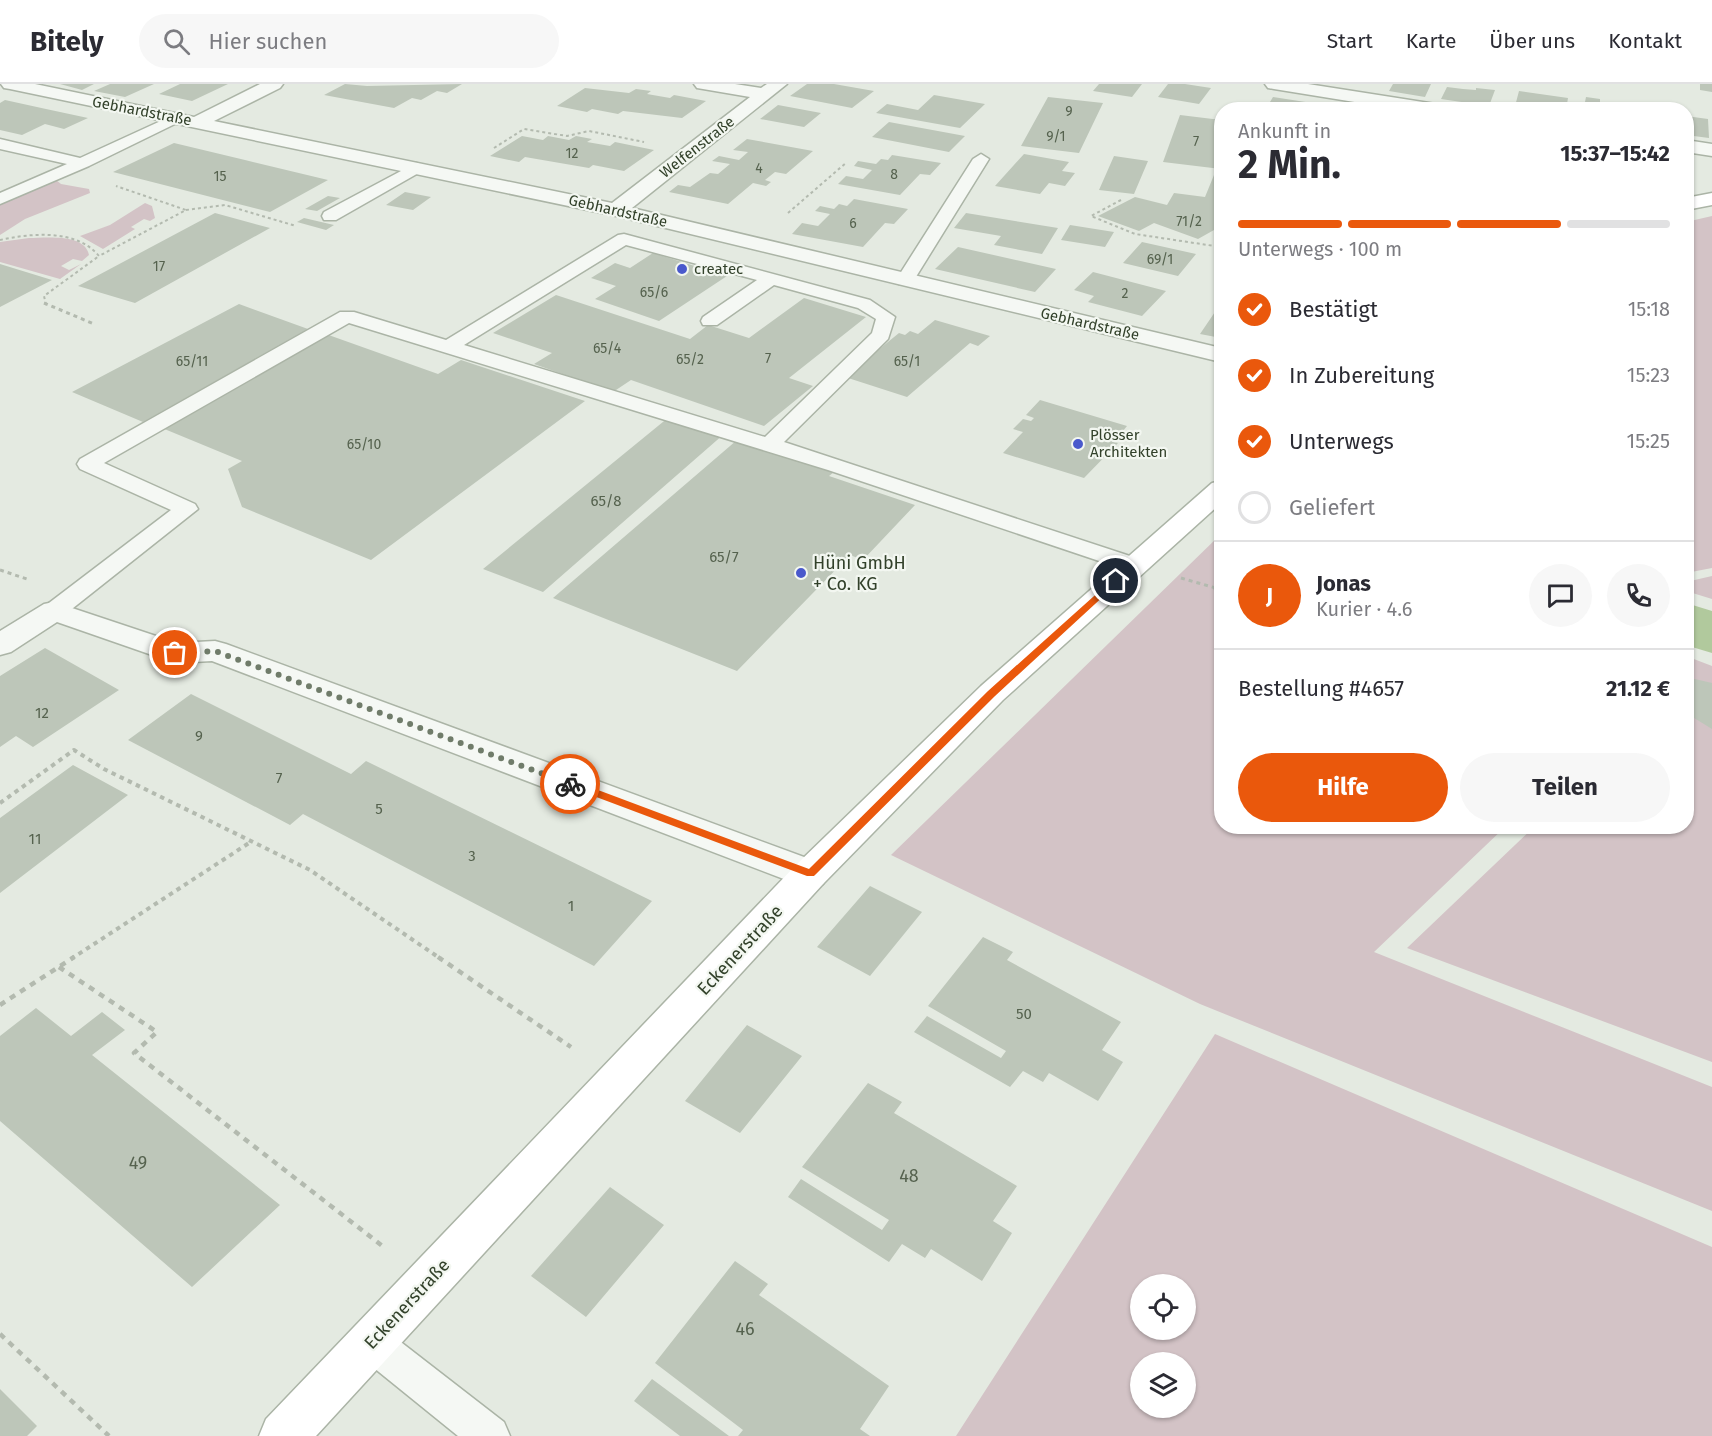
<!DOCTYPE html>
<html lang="de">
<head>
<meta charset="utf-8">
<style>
  :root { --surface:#fff; --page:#f7f7f7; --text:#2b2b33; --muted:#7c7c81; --line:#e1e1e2; --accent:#ea580c }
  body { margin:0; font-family:"Fira Sans",sans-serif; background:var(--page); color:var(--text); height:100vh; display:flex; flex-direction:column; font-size:22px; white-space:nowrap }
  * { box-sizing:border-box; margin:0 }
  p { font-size:20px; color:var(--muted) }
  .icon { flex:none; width:33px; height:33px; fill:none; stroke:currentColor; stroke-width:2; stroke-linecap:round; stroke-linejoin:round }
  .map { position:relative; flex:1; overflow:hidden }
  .side { position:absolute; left:1214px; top:18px; width:480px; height:732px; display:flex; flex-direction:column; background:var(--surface); border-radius:24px; box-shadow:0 2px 4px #0004 }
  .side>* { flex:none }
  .tools { position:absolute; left:1130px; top:1190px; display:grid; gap:12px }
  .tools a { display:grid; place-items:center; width:66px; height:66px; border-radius:50%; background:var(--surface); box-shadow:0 2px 4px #0004; font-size:30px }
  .pin { position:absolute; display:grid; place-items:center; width:51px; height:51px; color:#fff; margin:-26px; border:3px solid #fff; border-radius:50%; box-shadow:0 2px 6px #0007 }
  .courier { position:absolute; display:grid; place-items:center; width:60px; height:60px; margin:-30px; border:4px solid #ea580c; border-radius:50%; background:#fff; color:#222; box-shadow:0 2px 8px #0007 }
  .summary em { font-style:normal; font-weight:700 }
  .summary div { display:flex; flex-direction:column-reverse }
  .summary { display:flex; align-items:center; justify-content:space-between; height:102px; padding:0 24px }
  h1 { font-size:39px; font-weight:700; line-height:45px }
  .bar { display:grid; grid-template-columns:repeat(4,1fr); gap:9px 6px; align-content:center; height:72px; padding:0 24px }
  .bar i { height:8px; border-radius:4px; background:var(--line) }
  .bar .on { background:var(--accent) }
  .bar p { grid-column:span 4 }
  .line { display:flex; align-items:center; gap:15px; padding:0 24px; border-top:2px solid var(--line) }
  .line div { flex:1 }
  .round { display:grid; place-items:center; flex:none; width:63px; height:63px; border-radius:32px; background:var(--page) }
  ol { padding:0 24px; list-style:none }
  li { display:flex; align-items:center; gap:18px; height:66px }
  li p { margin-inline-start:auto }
  li .icon { padding:6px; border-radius:50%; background:var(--accent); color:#fff; stroke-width:4 }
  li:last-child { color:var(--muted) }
  li i { width:33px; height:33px; border:3px solid var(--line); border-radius:50% }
  .button { display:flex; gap:12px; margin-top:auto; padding:12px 24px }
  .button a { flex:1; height:69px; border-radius:36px; background:var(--accent); color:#fff; font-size:24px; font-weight:700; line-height:69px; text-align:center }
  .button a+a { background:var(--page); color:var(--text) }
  header { display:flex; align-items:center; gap:36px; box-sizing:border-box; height:84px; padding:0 30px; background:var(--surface); border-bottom:2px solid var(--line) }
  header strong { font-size:28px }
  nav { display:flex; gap:33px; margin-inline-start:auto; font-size:21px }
  .search { width:420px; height:54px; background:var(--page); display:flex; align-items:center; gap:15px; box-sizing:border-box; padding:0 21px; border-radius:33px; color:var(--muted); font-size:22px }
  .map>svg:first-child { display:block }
</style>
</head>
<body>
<header>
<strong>Bitely</strong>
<div class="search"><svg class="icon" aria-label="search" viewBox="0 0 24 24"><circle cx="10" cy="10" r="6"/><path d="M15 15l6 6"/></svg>Hier suchen</div>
<nav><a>Start</a><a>Karte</a><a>Über uns</a><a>Kontakt</a></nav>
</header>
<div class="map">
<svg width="1712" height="1352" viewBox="0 0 1712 1352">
  <rect width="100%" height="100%" fill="#e4eae1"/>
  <path fill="#d3c3c6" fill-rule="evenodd" d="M 56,96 L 61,100 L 89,105 L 90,109 L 25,135 L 0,151 L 0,120 Z
    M 145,119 L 152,122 L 155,134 L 150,137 L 144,135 L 131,143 L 135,145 L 103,165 L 80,152 L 110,141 Z
    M 1712,132 L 1712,484 L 1686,489 L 1686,138 Z
    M 29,154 C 45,154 85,149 89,171 L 82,177 L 73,175 L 61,182 L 69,186 L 81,180 L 60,195 L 0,178 L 0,158 Z
    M 1221,450 L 1221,742 L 1505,743 L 1374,868 L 1712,1003 L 1712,1127 L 1200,920 L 891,771 Z
    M 1712,492 L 1712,515 L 1686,507 L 1686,498 Z
    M 1686,572 L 1712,582 L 1712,978 L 1407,864 L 1534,743 L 1686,742 L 1686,683 L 1693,682 L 1686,673 Z
    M 1215,950 L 1712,1163 L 1712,1352 L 956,1352 ZM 1140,1200 L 1185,1200 L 1185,1245 L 1140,1245 ZM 1140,1278 L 1185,1278 L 1185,1323 L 1140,1323 Z"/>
  <path fill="#b1c99d" d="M 1686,519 L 1712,527 L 1712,569 L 1692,563 L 1694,548 L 1686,545 Z"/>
  <path fill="#bdc6b9" d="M 60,0 L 94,0 L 82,6 Z
    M 110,0 L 154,0 L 125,13 L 94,7 Z
    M 180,0 L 228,0 L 192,17 L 159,10 Z
    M 345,0 L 367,2 L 462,0 L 447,9 L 437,7 L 421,16 L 412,14 L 394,24 L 324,11 Z
    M 807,0 L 834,0 L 874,7 L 852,24 L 790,12 Z
    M 1099,0 L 1142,0 L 1132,13 L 1093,7 Z
    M 1168,0 L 1185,0 L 1211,4 L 1199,20 L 1158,13 Z
    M 1393,0 L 1431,0 L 1425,13 L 1389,7 Z
    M 1700,0 L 1712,0 L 1712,8 L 1700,6 Z
    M 1447,3 L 1463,5 L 1476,6 L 1476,4 L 1495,6 L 1489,22 L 1441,15 Z
    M 585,4 L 629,9 L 636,5 L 651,7 L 647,10 L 670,14 L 674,11 L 706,17 L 682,34 L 623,27 L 618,30 L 592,25 L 587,28 L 557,22 Z
    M 1519,7 L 1568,14 L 1566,26 L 1514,26 Z
    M 934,11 L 985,20 L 960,44 L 876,29 L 887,20 L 918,26 Z
    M 1048,13 L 1103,19 L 1079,69 L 1021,62 Z
    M 1273,13 L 1325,21 L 1322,26 L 1265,26 Z
    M 1586,13 L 1600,15 L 1600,18 L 1639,26 L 1584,23 Z
    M 5,16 L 46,25 L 88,34 L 64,45 L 45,40 L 22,51 L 0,46 L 0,19 Z
    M 778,21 L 821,29 L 804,43 L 760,35 Z
    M 1180,31 L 1221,36 L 1221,85 L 1163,78 Z
    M 1686,32 L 1708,35 L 1709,54 L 1686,51 Z
    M 889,38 L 965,52 L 949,68 L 872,53 Z
    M 522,52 L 543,56 L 548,52 L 569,56 L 576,52 L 592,55 L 587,58 L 610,62 L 615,58 L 654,66 L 624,87 L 593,81 L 589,84 L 525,73 L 519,78 L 490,72 Z
    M 747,55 L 813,67 L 786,90 L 775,88 L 765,96 L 771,98 L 766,102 L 753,99 L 728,120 L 669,108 L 678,101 L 690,103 L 710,89 L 718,90 L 730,80 L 712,77 L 719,72 L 739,76 L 748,68 L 733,66 Z
    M 174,59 L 245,76 L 328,96 L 270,128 L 113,88 Z
    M 1024,70 L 1069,78 L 1062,87 L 1075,89 L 1065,102 L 1049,99 L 1040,110 L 995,102 Z
    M 892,71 L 941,79 L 930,91 L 920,90 L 900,111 L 838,100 L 846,92 L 863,95 L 872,86 L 854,82 L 858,77 L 876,80 L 881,75 L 888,76 Z
    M 1114,72 L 1148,77 L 1134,110 L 1099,106 Z
    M 1214,91 L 1221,92 L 1221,149 L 1214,146 L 1198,155 L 1154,139 L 1139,147 L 1098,132 L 1135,113 L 1167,121 L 1174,109 L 1205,113 Z
    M 405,108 L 431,113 L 413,126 L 386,121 Z
    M 328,112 L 340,114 L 317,127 L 305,125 Z
    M 854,115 L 908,125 L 894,140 L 885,139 L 863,163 L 792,150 L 802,139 L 818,142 L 830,130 L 815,127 L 820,122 L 834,125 L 839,120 L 847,122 Z
    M 215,129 L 270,144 L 135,219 L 78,202 Z
    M 966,129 L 1058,144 L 1042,170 L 994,161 L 1001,152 L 954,144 Z
    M 304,134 L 334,141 L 326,146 L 297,138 Z
    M 1070,141 L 1114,148 L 1105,163 L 1061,156 Z
    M 1142,158 L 1196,170 L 1178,192 L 1123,179 Z
    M 958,163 L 1056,185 L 1035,208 L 935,185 Z
    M 653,169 L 727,192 L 659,237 L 595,215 L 616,202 L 591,194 L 615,179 L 630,184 Z
    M 0,180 L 52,196 L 0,223 Z
    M 1093,188 L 1166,207 L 1142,232 L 1088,218 L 1094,212 L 1074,206 Z
    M 556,211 L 690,255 L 708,241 L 749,254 L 804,214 L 866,233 L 789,294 L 813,302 L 764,342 L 631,296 L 613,308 L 534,280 L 552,269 L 493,249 Z
    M 239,220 L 308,245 L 143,338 L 72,308 Z
    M 1219,222 L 1221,222 L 1221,254 L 1200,250 Z
    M 935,236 L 990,252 L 978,262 L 970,259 L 907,313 L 845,293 L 899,249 L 905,251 L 910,247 L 918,250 Z
    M 323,249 L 438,290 L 461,276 L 585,317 L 371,476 L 242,423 L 228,385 L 242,377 L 162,344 Z
    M 1040,316 L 1127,342 L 1114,358 L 1118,359 L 1084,394 L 1003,369 L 1023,348 L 1013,345 L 1023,335 L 1031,337 L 1034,334 L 1026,331 Z
    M 669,333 L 724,350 L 543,508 L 483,485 Z
    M 737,356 L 834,388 L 829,392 L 915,421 L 863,476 L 850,471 L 737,587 L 553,514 Z
    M 45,564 L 119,606 L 33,663 L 16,652 L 0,663 L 0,592 Z
    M 1686,593 L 1712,599 L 1712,645 L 1686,629 Z
    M 191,610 L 351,690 L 366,677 L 652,817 L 594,882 L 303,730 L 290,741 L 128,656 Z
    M 73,681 L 128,711 L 0,809 L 0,734 Z
    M 870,802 L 922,828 L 870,892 L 817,863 Z
    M 983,853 L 1013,868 L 1007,876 L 1121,938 L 1102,966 L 1123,978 L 1098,1017 L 1049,989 L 1043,998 L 1023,987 L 1010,1003 L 914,948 L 927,932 L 1001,974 L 1006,967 L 928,922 Z
    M 36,924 L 71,952 L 102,928 L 125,946 L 92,971 L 280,1121 L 192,1203 L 0,1037 L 0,952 Z
    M 747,941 L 802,972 L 740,1049 L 685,1017 Z
    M 868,999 L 902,1018 L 894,1029 L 1017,1102 L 993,1137 L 1012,1149 L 982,1197 L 931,1165 L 925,1174 L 902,1160 L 889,1178 L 788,1113 L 801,1095 L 882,1146 L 889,1136 L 802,1083 Z
    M 610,1103 L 664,1141 L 586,1233 L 531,1192 Z
    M 735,1177 L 768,1200 L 759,1211 L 889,1302 L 860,1345 L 870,1352 L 738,1352 L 743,1346 L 655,1279 Z
    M 652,1295 L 729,1352 L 680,1352 L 634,1317 Z
    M 0,1305 L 37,1342 L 27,1352 L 0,1352 Z"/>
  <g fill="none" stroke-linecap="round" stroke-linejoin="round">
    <g stroke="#abb4a6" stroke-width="3">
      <path id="lane" d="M 176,30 L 181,31 L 183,34 L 181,37 L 89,82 L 0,120 L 0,109 L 67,80 L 0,65 L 0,55 L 80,74 Z
        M 981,70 L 989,75 L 914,196 L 911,200 L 899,200 L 896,196 L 973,75 Z
        M 416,79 L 422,81 L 424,84 L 422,87 L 336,136 L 324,136 L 322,132 L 324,128 Z
        M 624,150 L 870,216 L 895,233 L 888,255 L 784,358 L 1142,476 L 1146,481 L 1142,486 L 1134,488 L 1126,486 L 828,386 L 349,239 L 104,379 L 195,420 L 198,425 L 63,532 L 54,535 L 45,532 L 42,527 L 45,522 L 171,426 L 80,385 L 77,380 L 80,375 L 340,228 L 354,228 L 446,256 L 618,151 ZM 626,161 L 757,196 L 703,233 L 701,237 L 703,241 L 717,241 L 774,201 L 858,224 L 876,235 L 872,249 L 765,353 L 464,261 Z
        M 371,1239 L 384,1245 L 504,1338 L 510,1352 L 458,1352 L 358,1271 L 352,1258 L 358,1245 Z"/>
    </g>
    <g stroke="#abb4a6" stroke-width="3">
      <path id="street" d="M 1,0 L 35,0 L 194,33 L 260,0 L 283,0 L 280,4 L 214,37 L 612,119 L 750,13 L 703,5 L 697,4 L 694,0 L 735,0 L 761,4 L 767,0 L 787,0 L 632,124 L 1221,264 L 1221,278 L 616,132 L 10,5 L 4,4 Z
        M 1265,0 L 1308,0 L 1442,21 L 1451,26 L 1404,26 L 1274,5 L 1268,4 Z
        M 1686,56 L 1712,60 L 1712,72 L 1686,68 Z
        M 54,518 L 177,559 L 215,557 L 226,560 L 823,780 L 828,790 L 823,800 L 810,804 L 797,800 L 212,577 L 175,579 L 57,538 L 11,568 L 0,571 L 0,547 L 44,520 Z"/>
    </g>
    <g stroke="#abb4a6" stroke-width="3">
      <path id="secondary" d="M 1712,109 L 1712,121 L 1686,126 L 1686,114 Z
        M 1221,397 L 1221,419 L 1003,616 L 823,800 L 316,1352 L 259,1352 L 266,1335 L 797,780 L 981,602 L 1212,399 Z"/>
    </g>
    <path stroke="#b3baaf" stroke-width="2" stroke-dasharray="3 3" stroke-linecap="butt" d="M 494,64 L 524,45 L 567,52 L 589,47 L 644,58
      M 1121,116 L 1091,132 L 1135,150 L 1221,163
      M 186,126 L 225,121 L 296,142
      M 788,129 L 847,78
      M 0,156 C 31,149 77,145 99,172 L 186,126 L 116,102
      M 46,221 L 44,212 L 99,172"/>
    <path stroke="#b3baaf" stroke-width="3" stroke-dasharray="4 4" stroke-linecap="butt" d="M 44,219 L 94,240
      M 0,486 L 27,495
      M 1181,494 L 1219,505"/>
    <path stroke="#b3baaf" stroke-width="4" stroke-dasharray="4.5 4.5" stroke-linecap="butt" d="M 1214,504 L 1221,506
      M 0,719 L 74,666 L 104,685 L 310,786 L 441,875
      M 71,875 L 249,759"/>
    <path stroke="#b3baaf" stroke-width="4.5" stroke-dasharray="6 6" stroke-linecap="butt" d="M 438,873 L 571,963
      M 59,883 L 157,948 L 134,969 L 385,1164
      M 0,921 L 74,873
      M 0,1250 L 109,1352"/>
    <use href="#lane" fill="#f5f8f4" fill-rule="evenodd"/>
    <use href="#street" fill="#f5f8f4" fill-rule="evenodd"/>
    <use href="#secondary" fill="#fff" fill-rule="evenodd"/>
  </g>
  <path fill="#ea580c" d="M 1113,495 L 1120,497 L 995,612 L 814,792 L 807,792 L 567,702 L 565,700 L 567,697 L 574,697 L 809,785 L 988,607 Z"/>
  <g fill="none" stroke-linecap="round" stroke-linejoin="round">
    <path stroke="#707c6a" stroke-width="6" stroke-dasharray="0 10.8" d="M 175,569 L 215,567 L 570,700"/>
  </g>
  <g fill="#4a59cc" stroke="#f3f7f1" stroke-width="2">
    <circle cx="682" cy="185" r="6"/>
    <circle cx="1078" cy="360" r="6"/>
    <circle cx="801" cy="489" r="6"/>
  </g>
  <g text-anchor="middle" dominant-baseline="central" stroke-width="4.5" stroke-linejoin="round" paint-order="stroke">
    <g font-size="14" fill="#55624e">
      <text x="1069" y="27">9</text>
      <text x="1056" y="52">9/1</text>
      <text x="1196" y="57">7</text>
      <text x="572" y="69">12</text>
      <text x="759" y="84">4</text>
      <text x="894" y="90">8</text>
      <text x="220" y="92">15</text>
      <text x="1189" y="137">71/2</text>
      <text x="853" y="139">6</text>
      <text x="1160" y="175">69/1</text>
      <text x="159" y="182">17</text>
      <text x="654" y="208">65/6</text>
      <text x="1125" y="209">2</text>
      <text x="607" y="264">65/4</text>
      <text x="768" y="274">7</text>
      <text x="690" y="275">65/2</text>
      <text x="192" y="277">65/11</text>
      <text x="907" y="277">65/1</text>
      <text x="364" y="360">65/10</text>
    </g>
    <g font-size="15" fill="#32412a" stroke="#f3f7f1">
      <text transform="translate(142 27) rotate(11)">Gebhardstraße</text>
      <text transform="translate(697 63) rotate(-38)">Welfenstraße</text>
      <text transform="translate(618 127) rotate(13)">Gebhardstraße</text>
      <text transform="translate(1090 240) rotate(13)">Gebhardstraße</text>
    </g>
    <g font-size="15" fill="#32412a" stroke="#f3f7f1" text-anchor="start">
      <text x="694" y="185">createc</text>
      <text x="1090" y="351">Plösser<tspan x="1090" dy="17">Architekten</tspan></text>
    </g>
    <g font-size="15" fill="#55624e">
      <text x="606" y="417">65/8</text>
      <text x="724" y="473">65/7</text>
      <text x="42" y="629">12</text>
      <text x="199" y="652">9</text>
      <text x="279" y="694">7</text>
      <text x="379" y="725">5</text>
      <text x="35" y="755">11</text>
      <text x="472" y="772">3</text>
      <text x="571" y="822">1</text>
      <text x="1024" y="930">50</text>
    </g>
    <g font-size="18" fill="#32412a" stroke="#f3f7f1" text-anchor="start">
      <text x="813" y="479">Hüni GmbH<tspan x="813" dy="21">+ Co. KG</tspan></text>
    </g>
    <g font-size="18" fill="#32412a" stroke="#f3f7f1">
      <text transform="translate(740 866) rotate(-47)">Eckenerstraße</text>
      <text transform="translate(407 1220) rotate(-47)">Eckenerstraße</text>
    </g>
    <g font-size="18" fill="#55624e">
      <text x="138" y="1079">49</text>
      <text x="909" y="1092">48</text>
      <text x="745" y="1245">46</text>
    </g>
  </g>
</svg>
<div class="tools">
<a><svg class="icon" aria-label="locate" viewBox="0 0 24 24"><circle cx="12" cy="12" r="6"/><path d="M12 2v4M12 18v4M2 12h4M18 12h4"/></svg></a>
<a><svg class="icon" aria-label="layers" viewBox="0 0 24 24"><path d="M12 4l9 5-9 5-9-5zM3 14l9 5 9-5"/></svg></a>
</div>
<div class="pin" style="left:175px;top:569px;background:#ea580c"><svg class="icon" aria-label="bag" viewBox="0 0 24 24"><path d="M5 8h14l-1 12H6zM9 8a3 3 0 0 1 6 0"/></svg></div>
<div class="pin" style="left:1116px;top:497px;background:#1f2937"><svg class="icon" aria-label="home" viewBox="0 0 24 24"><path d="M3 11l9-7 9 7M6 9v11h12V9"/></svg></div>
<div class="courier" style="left:570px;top:700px"><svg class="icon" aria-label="bike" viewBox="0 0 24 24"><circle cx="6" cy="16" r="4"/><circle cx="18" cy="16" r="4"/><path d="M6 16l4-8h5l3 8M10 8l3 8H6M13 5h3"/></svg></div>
<section class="side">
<div class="summary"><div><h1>2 Min.</h1><p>Ankunft in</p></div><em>15:37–15:42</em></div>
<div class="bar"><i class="on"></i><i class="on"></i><i class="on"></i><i></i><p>Unterwegs · 100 m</p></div>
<ol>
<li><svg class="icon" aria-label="check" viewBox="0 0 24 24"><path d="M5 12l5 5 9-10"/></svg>Bestätigt<p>15:18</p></li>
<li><svg class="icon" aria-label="check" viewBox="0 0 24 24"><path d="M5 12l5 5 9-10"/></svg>In Zubereitung<p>15:23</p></li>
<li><svg class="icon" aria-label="check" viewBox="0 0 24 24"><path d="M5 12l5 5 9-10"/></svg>Unterwegs<p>15:25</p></li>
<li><i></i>Geliefert</li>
</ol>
<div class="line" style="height:108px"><b class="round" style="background:var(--accent);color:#fff">J</b><div><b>Jonas</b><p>Kurier · 4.6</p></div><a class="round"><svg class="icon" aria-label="chat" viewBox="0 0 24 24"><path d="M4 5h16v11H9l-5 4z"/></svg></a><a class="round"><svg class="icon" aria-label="phone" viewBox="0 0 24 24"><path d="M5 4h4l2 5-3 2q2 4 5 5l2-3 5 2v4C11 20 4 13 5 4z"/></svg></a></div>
<div class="line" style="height:78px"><div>Bestellung #4657</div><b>21.12 €</b></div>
<div class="button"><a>Hilfe</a><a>Teilen</a></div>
</section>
</div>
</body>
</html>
